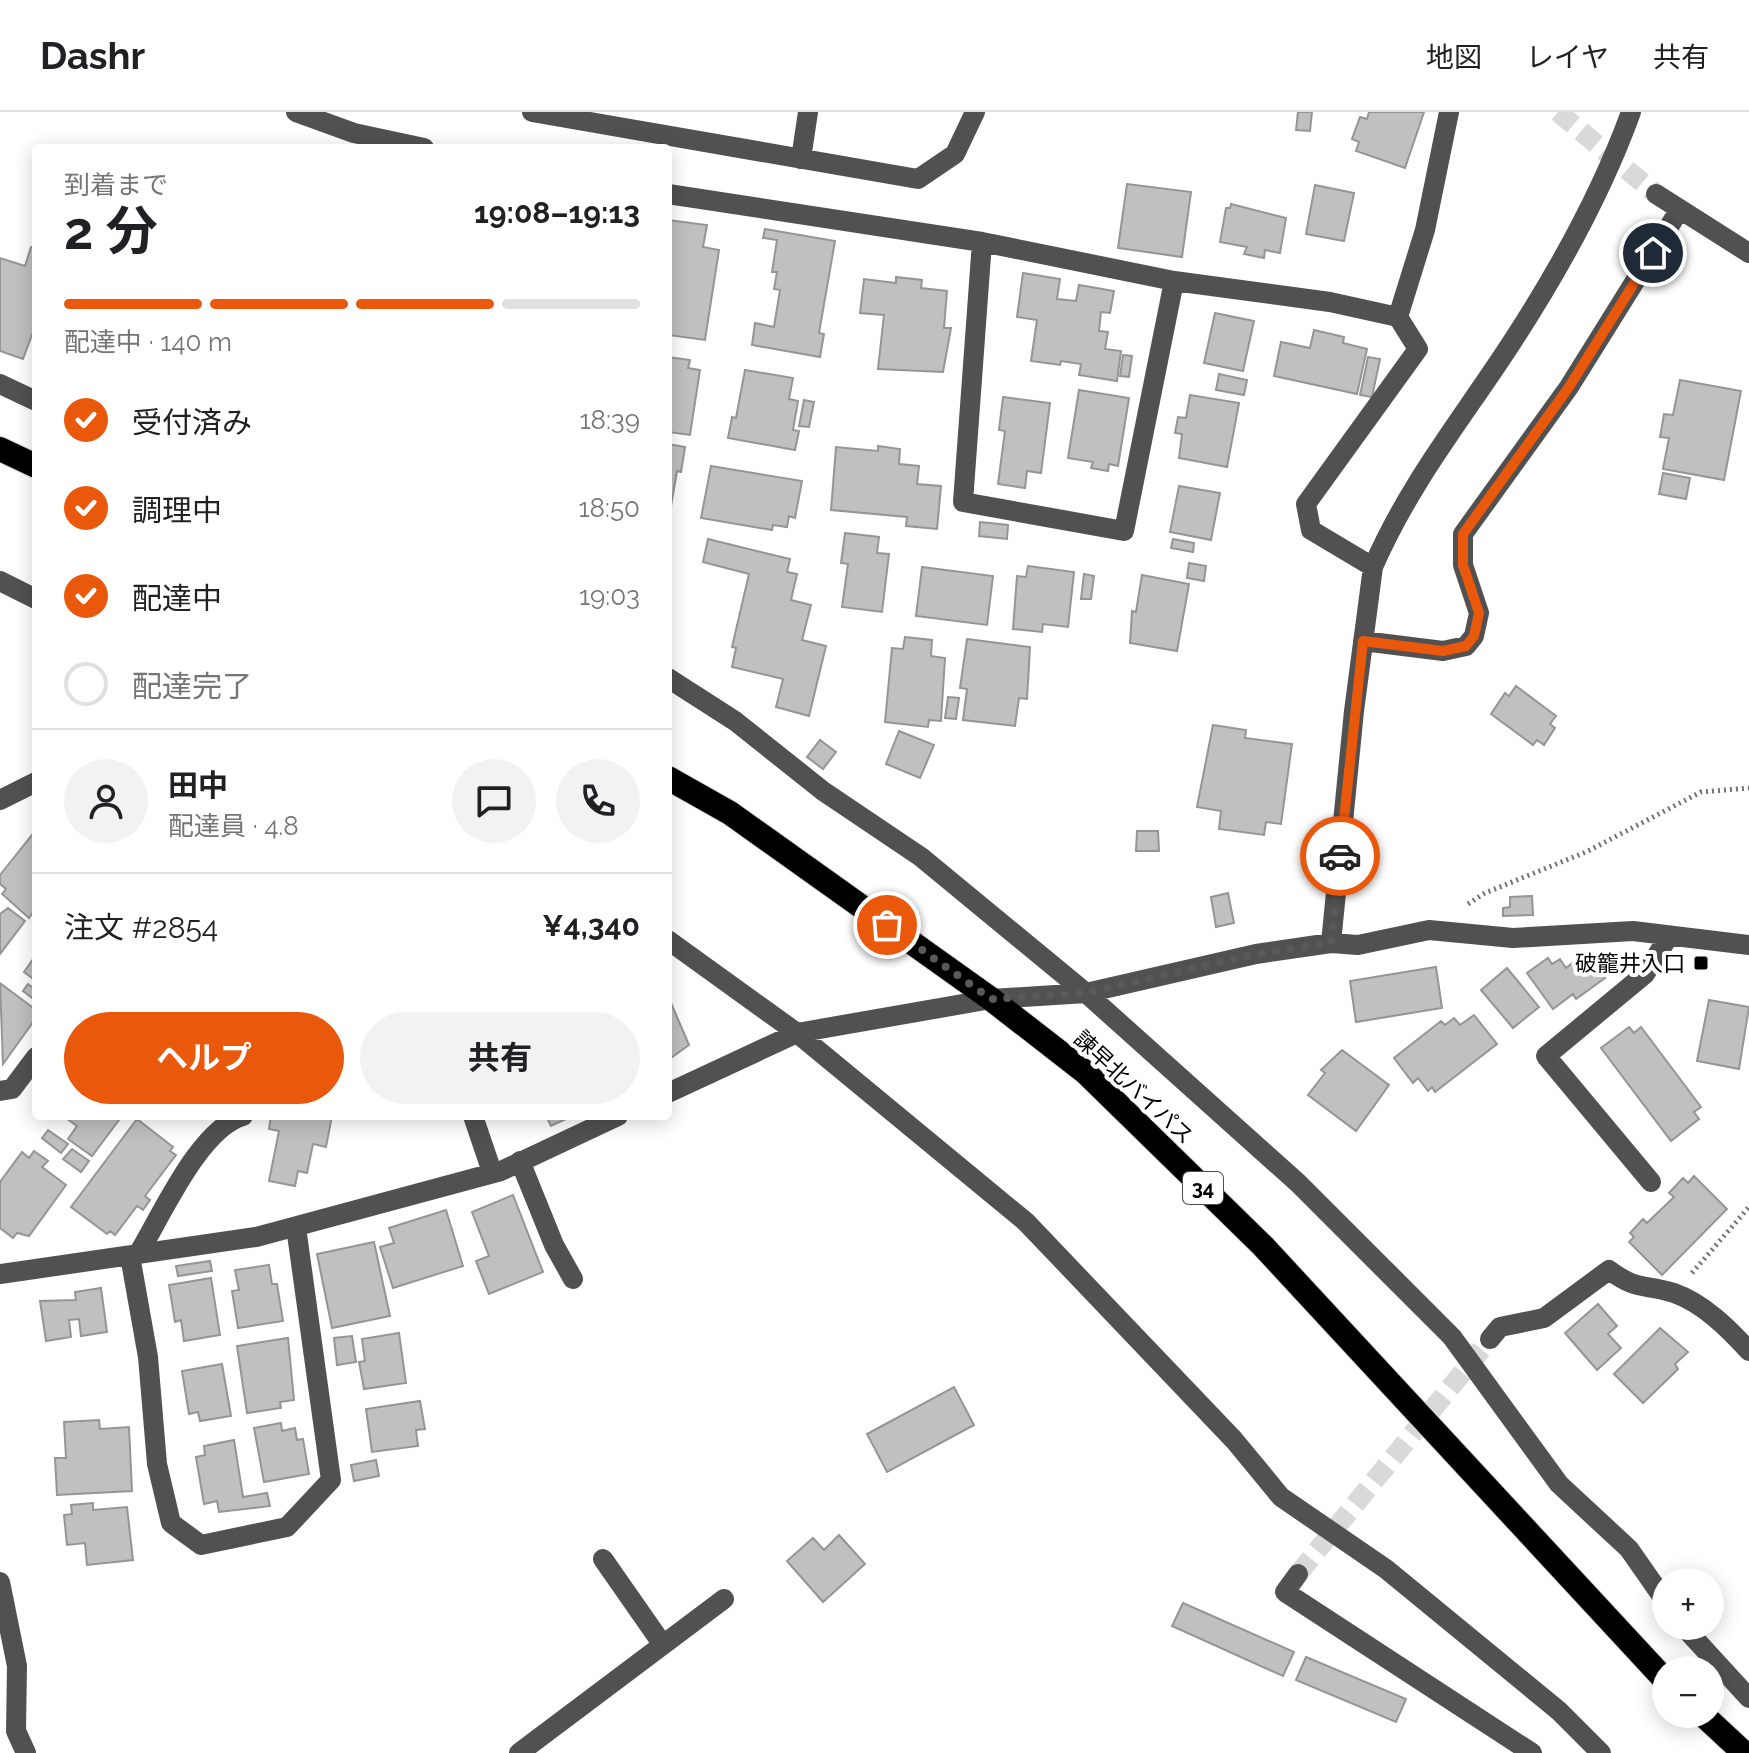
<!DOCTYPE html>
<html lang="ja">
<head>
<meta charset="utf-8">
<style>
  :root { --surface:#fff; --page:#f2f2f2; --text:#202124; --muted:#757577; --line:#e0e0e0; --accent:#ea580c }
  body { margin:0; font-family:Raleway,"Noto Sans JP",sans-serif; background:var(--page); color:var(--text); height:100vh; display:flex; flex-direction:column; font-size:30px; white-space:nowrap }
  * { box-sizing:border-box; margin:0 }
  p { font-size:26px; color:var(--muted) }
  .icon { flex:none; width:44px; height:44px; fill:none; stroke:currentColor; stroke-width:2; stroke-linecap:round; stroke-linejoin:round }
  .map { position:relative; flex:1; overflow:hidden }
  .side { position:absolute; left:32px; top:32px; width:640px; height:976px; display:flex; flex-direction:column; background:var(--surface); border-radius:8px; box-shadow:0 4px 20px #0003 }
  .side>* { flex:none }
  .controls { position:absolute; left:1652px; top:1456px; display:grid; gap:16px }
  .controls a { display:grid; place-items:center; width:72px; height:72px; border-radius:50%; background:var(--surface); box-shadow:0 4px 20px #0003; font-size:40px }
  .pin { position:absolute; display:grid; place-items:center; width:68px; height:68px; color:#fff; margin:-34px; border:4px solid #fff; border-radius:50%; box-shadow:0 2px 8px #0007 }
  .courier { position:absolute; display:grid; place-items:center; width:80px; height:80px; margin:-40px; border:6px solid #ea580c; border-radius:50%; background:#fff; color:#222; box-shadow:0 2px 10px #0007 }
  .headline em { font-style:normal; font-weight:700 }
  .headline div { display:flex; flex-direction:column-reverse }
  .headline { display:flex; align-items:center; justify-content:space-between; height:136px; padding:0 32px }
  h1 { font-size:52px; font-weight:700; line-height:60px }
  .bar { display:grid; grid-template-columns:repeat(4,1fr); gap:12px 8px; align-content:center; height:96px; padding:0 32px }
  .bar i { height:10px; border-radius:6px; background:var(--line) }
  .bar .on { background:var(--accent) }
  .bar p { grid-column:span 4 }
  .line { display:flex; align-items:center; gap:20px; padding:0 32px; border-top:2px solid var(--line) }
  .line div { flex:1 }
  .round { display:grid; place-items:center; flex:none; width:84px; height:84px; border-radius:42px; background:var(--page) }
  ol { padding:0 32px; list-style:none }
  li { display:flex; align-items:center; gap:24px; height:88px }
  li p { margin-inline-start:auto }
  li .icon { padding:8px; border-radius:50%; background:var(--accent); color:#fff; stroke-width:4 }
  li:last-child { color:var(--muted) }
  li i { width:44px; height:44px; border:4px solid var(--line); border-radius:50% }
  .primary-button { display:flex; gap:16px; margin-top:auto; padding:16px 32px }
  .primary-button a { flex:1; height:92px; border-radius:48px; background:var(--accent); color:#fff; font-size:32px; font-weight:700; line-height:92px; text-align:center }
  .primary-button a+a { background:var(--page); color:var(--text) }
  header { display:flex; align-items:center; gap:48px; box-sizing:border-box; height:112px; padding:0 40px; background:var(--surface); border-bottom:2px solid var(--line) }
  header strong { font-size:38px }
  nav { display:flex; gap:44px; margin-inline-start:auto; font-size:28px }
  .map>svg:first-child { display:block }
</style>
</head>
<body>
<header>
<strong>Dashr</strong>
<nav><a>地図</a><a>レイヤ</a><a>共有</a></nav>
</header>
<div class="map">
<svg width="1749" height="1641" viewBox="0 0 1749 1641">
  <rect width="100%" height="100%" fill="#fff"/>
  <path fill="#c0c0c0" stroke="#959595" stroke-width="2" d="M 1298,0 L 1312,0 L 1310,19 L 1296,18 Z
    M 1369,0 L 1424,0 L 1405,56 L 1356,39 L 1359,30 L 1352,27 L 1360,5 L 1367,7 Z
    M 1127,72 L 1191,80 L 1182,145 L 1118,136 Z
    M 1315,73 L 1354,81 L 1344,129 L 1306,122 Z
    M 1231,92 L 1286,106 L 1280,141 L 1265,138 L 1264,146 L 1244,142 L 1247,135 L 1220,130 L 1226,96 L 1230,96 Z
    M 668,108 L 707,113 L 703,135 L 719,138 L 705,228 L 668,223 Z
    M 765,117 L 835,129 L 819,221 L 824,222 L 820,245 L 752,233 L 755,211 L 774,215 L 780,178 L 774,177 L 777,160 L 772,160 L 777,128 L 763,126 Z
    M 31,135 L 36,136 L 36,212 L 23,247 L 0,239 L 0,146 L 25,154 Z
    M 1023,161 L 1060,167 L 1057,187 L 1076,189 L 1079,173 L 1114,179 L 1110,201 L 1101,200 L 1099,219 L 1108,220 L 1105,237 L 1121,239 L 1117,269 L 1079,263 L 1081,252 L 1061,249 L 1060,253 L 1031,249 L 1037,208 L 1017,205 Z
    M 896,165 L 922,168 L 921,176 L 947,179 L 944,216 L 951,216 L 943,260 L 878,257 L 884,203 L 860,201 L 864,167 L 896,171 Z
    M 1215,201 L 1254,209 L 1243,259 L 1204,251 Z
    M 1314,218 L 1344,225 L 1343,231 L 1367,237 L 1357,282 L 1274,264 L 1281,230 L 1310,236 Z
    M 1123,243 L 1132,244 L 1129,265 L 1120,264 Z
    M 668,245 L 690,248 L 688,256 L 700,258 L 690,323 L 668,320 Z
    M 1368,245 L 1380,247 L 1372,285 L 1360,283 Z
    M 745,258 L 793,266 L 789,287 L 798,289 L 793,318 L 799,319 L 795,338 L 728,326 L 732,305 L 736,306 Z
    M 1219,262 L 1247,268 L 1244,283 L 1216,278 Z
    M 1680,268 L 1741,279 L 1724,368 L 1663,357 L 1669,326 L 1660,325 L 1664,302 L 1673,303 Z
    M 1079,278 L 1129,286 L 1118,354 L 1109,352 L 1108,359 L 1091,356 L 1093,350 L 1068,346 Z
    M 1190,283 L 1239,291 L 1227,355 L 1179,346 L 1182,322 L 1175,321 L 1178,305 L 1186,306 Z
    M 1003,285 L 1050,291 L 1041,361 L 1027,359 L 1025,376 L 998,372 L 1005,319 L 999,318 Z
    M 804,288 L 814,290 L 809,315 L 799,314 Z
    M 668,332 L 685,335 L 681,360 L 677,359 L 670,400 Z
    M 878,334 L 900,337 L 899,352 L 919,354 L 917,372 L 941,374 L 937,417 L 906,414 L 907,405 L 831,398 L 836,335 L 878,339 Z
    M 711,354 L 802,369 L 795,406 L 789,404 L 787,415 L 773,413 L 772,418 L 701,406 Z
    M 1663,361 L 1690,366 L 1686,387 L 1659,382 Z
    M 1179,374 L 1220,381 L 1211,428 L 1170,420 Z
    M 980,410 L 1008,413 L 1007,427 L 979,424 Z
    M 845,421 L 879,425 L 877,441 L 889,442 L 882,500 L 842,495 L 848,452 L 841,451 Z
    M 708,427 L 790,447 L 787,460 L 797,462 L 791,488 L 811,493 L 802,528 L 826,534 L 809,604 L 776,595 L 783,567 L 732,555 L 736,536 L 732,535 L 749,462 L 703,450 Z
    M 1173,427 L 1194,431 L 1193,440 L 1171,436 Z
    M 1189,451 L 1206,454 L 1204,469 L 1187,466 Z
    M 1028,454 L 1074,460 L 1068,515 L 1043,512 L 1042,520 L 1013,517 L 1017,464 L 1026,465 Z
    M 922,455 L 993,464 L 987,513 L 916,504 Z
    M 1084,462 L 1094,464 L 1091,487 L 1081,487 Z
    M 1142,463 L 1189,472 L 1177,539 L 1130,531 L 1132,499 L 1136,500 Z
    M 905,525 L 932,528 L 931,544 L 945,546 L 941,609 L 929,608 L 928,615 L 885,610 L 892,536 L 903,537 Z
    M 967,527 L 1030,535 L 1027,587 L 1019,586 L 1015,614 L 963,608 L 967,577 L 960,576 Z
    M 1516,574 L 1556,604 L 1550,612 L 1555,616 L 1544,633 L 1537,628 L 1533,633 L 1491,602 L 1505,581 L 1509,584 Z
    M 948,585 L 959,586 L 956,607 L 945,606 Z
    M 1213,613 L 1246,618 L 1245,626 L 1292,632 L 1281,712 L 1266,710 L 1264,723 L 1219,717 L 1221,699 L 1197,695 Z
    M 899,619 L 934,633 L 920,666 L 886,652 Z
    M 820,628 L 836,640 L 823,657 L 807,645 Z
    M 1137,719 L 1158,719 L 1159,739 L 1136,739 Z
    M 32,723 L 36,726 L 36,796 L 29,806 L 2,782 L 6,777 L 0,772 L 0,763 Z
    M 1228,781 L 1234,811 L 1216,815 L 1211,785 Z
    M 1532,784 L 1533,803 L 1503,804 L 1503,796 L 1510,795 L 1510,785 Z
    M 8,796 L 25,809 L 0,842 L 0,802 Z
    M 36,843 L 36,869 L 24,860 Z
    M 1581,844 L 1584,848 L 1589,844 L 1605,866 L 1576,887 L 1573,882 L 1553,897 L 1527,861 L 1548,846 L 1552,852 L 1560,847 L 1566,856 Z
    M 1436,855 L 1442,896 L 1356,910 L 1350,869 Z
    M 1507,856 L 1539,895 L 1513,916 L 1481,878 Z
    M 0,871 L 36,898 L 36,906 L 3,952 Z
    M 28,872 L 36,878 L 36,889 L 23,879 Z
    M 668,884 L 689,933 L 668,948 Z
    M 1709,888 L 1749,895 L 1739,957 L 1697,949 Z
    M 1474,903 L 1497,932 L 1435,980 L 1432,975 L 1428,979 L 1418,966 L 1413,971 L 1394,946 L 1441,909 L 1445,913 L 1454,906 L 1460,913 Z
    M 1629,915 L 1634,921 L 1641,915 L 1701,995 L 1694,1000 L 1699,1007 L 1671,1029 L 1601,936 Z
    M 1342,938 L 1389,973 L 1356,1019 L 1308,983 L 1325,961 L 1321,958 Z
    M 63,1004 L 122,1004 L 92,1044 L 68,1027 L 77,1014 Z
    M 271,1004 L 332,1004 L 326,1035 L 313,1032 L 307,1061 L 298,1059 L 295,1074 L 269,1069 L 279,1019 L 269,1017 Z
    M 546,1004 L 565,1004 L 566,1007 L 551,1014 Z
    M 137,1007 L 173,1035 L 170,1039 L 176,1043 L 145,1084 L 150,1088 L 143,1098 L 137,1094 L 115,1123 L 110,1119 L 107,1122 L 71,1095 Z
    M 48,1018 L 68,1032 L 61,1041 L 42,1026 Z
    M 72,1037 L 89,1049 L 81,1060 L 63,1047 Z
    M 34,1039 L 48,1049 L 42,1055 L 66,1073 L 29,1124 L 17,1121 L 13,1126 L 0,1116 L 0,1070 L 22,1040 L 29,1046 Z
    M 1694,1064 L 1727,1097 L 1662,1163 L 1629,1130 L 1634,1125 L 1630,1121 L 1643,1107 L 1647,1111 L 1674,1085 L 1669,1081 L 1683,1066 L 1688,1071 Z
    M 513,1083 L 543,1160 L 489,1182 L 476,1149 L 489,1144 L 472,1100 Z
    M 446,1098 L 463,1154 L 393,1176 L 380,1135 L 394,1131 L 389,1116 Z
    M 374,1130 L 390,1204 L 332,1216 L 317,1142 Z
    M 210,1149 L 212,1159 L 178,1164 L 176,1154 Z
    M 269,1153 L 272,1172 L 277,1172 L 283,1209 L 238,1216 L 232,1179 L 239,1178 L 235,1158 Z
    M 211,1166 L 220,1223 L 184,1229 L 181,1208 L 175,1210 L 169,1173 Z
    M 101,1176 L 107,1220 L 81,1224 L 79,1207 L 69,1208 L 71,1225 L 46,1229 L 40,1189 L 76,1188 L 75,1180 Z
    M 1598,1192 L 1617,1214 L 1608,1222 L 1621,1236 L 1597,1258 L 1565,1221 Z
    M 1660,1216 L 1688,1240 L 1675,1252 L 1678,1257 L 1643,1291 L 1614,1262 Z
    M 399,1221 L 406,1271 L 364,1277 L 359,1250 L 365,1249 L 362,1227 Z
    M 352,1224 L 356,1250 L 337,1253 L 334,1226 Z
    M 288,1226 L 294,1288 L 280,1290 L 281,1296 L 247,1301 L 237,1234 Z
    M 222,1252 L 231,1304 L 200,1309 L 198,1300 L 189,1302 L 182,1259 Z
    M 954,1275 L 974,1313 L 887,1360 L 867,1322 Z
    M 420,1289 L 425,1317 L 416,1318 L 418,1334 L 372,1340 L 366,1297 Z
    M 99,1308 L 100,1317 L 129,1315 L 132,1379 L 57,1383 L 55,1346 L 66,1346 L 64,1310 Z
    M 281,1311 L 282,1319 L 295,1316 L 297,1328 L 303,1327 L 309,1362 L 264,1370 L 254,1316 Z
    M 234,1328 L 243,1385 L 267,1381 L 270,1394 L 219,1400 L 217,1389 L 204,1392 L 196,1345 L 205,1343 L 204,1334 Z
    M 376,1348 L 379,1364 L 354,1369 L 351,1353 Z
    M 93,1391 L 93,1398 L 127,1395 L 133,1448 L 87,1453 L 85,1431 L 67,1433 L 64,1403 L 72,1402 L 71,1393 Z
    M 839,1423 L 865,1452 L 823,1490 L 787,1449 L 813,1426 L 824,1438 Z
    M 1183,1491 L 1294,1540 L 1283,1564 L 1172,1514 Z
    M 1306,1545 L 1406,1587 L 1396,1610 L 1296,1568 Z"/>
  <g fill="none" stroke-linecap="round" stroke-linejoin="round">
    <path stroke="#d9d9d9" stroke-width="20" stroke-dasharray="20 10" stroke-linecap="butt" d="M 1558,0 L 1656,82
      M 1298,1462 L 1490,1227"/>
    <g stroke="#dbdbdb" stroke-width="26">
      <path id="highway" d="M 0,337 L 36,354
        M 668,666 L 730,701 L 991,887 L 1085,960 L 1263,1134 L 1666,1569
        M 1702,1602 L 1744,1641"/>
    </g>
    <path stroke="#737373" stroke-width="5" stroke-dasharray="2 4" stroke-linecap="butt" d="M 1468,792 L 1485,781 L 1586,740 L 1701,680 L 1749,676
      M 1692,1161 L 1749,1095"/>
    <path stroke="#515151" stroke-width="20" d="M 296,0 L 354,21 L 424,36
      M 532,0 L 918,67 L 955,42 L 975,0
      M 801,47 L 808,0
      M 668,82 L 982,130 L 1174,169 L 1330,190 L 1398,205 L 1418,237 L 1306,392 L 1311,418 L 1373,455 L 1354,599 L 1331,831
      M 1656,82 L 1749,141
      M 982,130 L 963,390 L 1124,419 L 1174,169
      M 1398,205 L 1425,118 L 1449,0
      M 0,272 L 36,289
      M 1373,455 C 1411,368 1463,306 1514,227 C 1560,156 1602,80 1631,0
      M 0,469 L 36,487
      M 1363,529 L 1443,539 L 1466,534 L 1474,524 L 1479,501 L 1463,453 L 1463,422 L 1569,275 L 1680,97
      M 668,566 L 735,609 L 823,679 L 921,745 L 1086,881 L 1298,1071 L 1452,1225 L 1559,1372 L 1629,1437 L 1666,1490
      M 0,688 L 36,670
      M 668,828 L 797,921 L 1026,1110 L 1234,1328 L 1281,1385 L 1386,1457 L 1559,1599 L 1601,1641
      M 0,979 L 12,977 L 36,945
      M 668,981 L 797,921 L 991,887 L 1086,881 L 1256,842 L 1331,831 L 1358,833 L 1429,818 L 1513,826 L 1633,819 L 1749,833
      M 473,1004 L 492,1060
      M 520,1049 L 554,1133 L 573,1167
      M 1651,1070 L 1546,944 L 1645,862 L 1669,824
      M 138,1142 C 162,1103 199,1017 243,1004
      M 130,1144 L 148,1245 L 157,1352 L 171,1411 L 201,1433 L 287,1415 L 331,1368 L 296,1115
      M 0,1162 L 256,1125 L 501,1059 L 618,1004
      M 1490,1227 L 1500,1215 L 1544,1206 L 1609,1158 C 1639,1180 1643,1171 1674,1181 C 1703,1191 1729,1217 1749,1239
      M 603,1447 L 663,1533
      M 1298,1462 L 1285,1480 L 1532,1641
      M 0,1470 L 17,1554 L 16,1619 L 26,1641
      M 1683,1514 L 1749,1586
      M 519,1641 L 724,1487"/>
    <use href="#highway" stroke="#000" stroke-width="24"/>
  </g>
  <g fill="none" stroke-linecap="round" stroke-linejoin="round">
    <path stroke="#595959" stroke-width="8" stroke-dasharray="0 14.4" d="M 887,813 L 991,887 L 1086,881 L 1256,842 L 1331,831 L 1340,744"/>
    <path stroke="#ea580c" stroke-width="10" d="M 1340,744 L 1363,529 L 1443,539 L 1466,534 L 1474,524 L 1479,501 L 1463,453 L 1463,422 L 1569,275 L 1653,141"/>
  </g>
  <rect fill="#000" stroke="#fff" stroke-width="3" x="1693" y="843" width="16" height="16" rx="4"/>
  <g text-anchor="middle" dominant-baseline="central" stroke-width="8" stroke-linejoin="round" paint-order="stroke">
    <rect fill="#fff" stroke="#4c4c4c" stroke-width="2" x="1183" y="1060" width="40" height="32" rx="6"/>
    <g font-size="20" font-weight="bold" fill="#000">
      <text x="1203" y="1076">34</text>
    </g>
    <g font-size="22" fill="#000" stroke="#fff" text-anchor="end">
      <text x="1685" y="851">破籠井入口</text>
    </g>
    <g font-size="22" fill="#000" stroke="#fff">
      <text transform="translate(1134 975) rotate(43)">諫早北バイパス</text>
    </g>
  </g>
</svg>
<div class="controls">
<a>+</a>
<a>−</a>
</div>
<div class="pin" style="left:887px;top:813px;background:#ea580c"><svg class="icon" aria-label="bag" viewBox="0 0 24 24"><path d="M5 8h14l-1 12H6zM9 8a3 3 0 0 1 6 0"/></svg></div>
<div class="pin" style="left:1653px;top:141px;background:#1f2937"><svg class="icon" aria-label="home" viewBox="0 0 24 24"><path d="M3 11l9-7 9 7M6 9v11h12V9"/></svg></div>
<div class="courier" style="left:1340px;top:744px"><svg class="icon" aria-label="car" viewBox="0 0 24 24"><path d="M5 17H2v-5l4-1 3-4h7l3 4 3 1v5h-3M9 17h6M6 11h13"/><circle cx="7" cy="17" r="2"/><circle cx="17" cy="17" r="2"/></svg></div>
<section class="side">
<div class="headline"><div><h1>2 分</h1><p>到着まで</p></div><em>19:08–19:13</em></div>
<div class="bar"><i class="on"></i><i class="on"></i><i class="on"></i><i></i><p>配達中 · 140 m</p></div>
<ol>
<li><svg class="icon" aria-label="check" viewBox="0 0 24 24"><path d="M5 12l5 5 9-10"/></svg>受付済み<p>18:39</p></li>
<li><svg class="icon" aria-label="check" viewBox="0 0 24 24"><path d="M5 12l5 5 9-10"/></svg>調理中<p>18:50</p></li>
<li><svg class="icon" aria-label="check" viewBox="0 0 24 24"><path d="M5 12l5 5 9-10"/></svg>配達中<p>19:03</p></li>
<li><i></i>配達完了</li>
</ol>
<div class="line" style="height:144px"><a class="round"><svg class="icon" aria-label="person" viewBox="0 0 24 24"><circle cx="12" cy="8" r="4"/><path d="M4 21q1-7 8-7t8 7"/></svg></a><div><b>田中</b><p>配達員 · 4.8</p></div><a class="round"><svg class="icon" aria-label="chat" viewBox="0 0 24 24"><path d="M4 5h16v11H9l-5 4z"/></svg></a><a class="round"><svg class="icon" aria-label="phone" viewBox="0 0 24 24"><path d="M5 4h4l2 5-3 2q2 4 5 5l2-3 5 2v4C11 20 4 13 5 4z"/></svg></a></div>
<div class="line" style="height:104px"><div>注文 #2854</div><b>¥4,340</b></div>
<div class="primary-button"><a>ヘルプ</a><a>共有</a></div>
</section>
</div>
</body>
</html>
